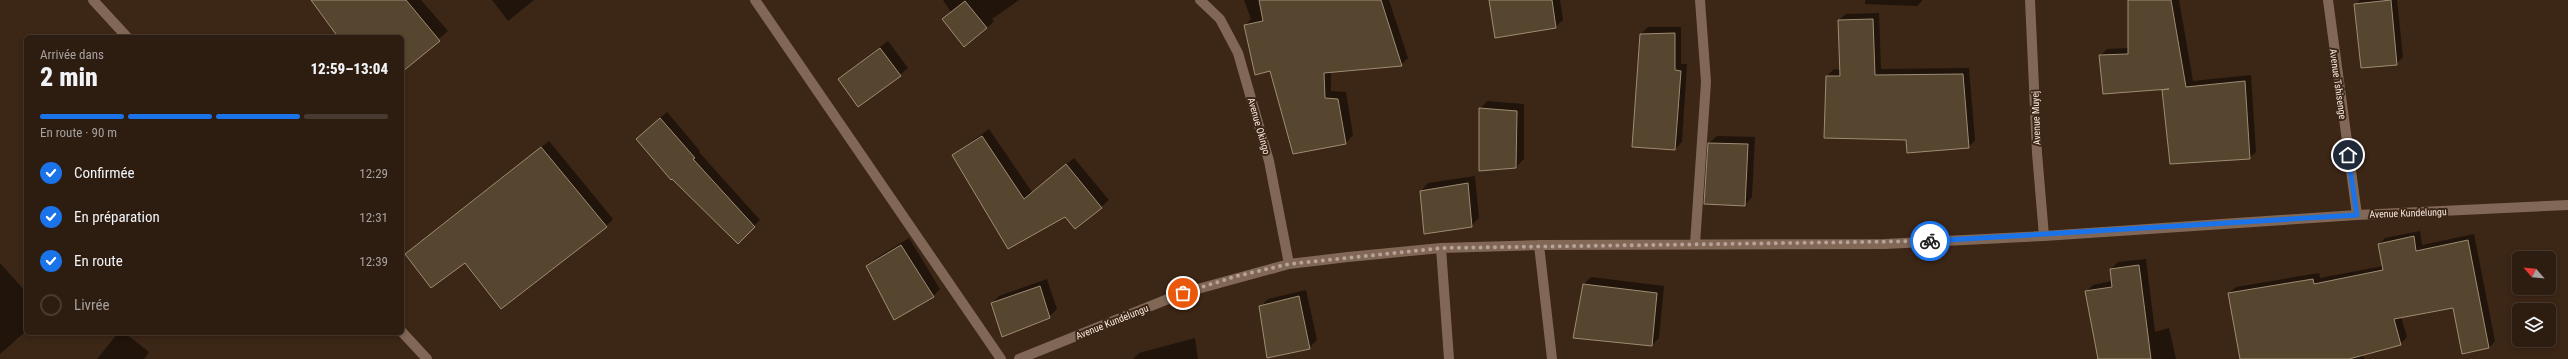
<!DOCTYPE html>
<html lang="fr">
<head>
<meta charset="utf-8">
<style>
  :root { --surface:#2d1c10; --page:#352519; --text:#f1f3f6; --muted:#a7a19f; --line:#483a30; --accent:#1a73e8 }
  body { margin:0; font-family:"Roboto Condensed",sans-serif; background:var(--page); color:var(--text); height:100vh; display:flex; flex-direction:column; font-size:15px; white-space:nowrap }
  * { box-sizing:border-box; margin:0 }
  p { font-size:13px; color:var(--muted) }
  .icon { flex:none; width:22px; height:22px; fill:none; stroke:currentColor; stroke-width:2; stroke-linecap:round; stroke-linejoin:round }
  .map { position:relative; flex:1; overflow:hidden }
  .details { position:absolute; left:24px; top:35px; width:380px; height:300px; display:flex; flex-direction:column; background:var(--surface); border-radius:6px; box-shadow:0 2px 6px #0003,0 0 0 1px var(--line) }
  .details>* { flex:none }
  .needle { width:26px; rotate:297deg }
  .buttons { position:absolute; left:2512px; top:251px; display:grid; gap:8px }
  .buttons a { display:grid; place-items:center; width:44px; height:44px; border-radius:6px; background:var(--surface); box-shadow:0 2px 6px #0003,0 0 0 1px var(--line); font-size:20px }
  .pin { position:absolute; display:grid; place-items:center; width:34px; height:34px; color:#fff; margin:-17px; border:2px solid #fff; border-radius:50%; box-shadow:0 1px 4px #0007 }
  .courier { position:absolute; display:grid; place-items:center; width:40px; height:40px; margin:-20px; border:3px solid #1a73e8; border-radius:50%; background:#fff; color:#222; box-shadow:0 1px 5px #0007 }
  .head em { font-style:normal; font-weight:800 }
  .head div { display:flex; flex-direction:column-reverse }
  .head { display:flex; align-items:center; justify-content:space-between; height:68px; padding:0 16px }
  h1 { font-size:26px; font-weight:800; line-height:30px }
  .bar { display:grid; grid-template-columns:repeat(4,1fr); gap:6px 4px; align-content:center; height:48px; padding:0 16px }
  .bar i { height:5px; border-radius:3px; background:var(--line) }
  .bar .selected { background:var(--accent) }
  .bar p { grid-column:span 4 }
  ol { padding:0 16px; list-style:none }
  li { display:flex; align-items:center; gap:12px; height:44px }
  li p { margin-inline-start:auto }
  li .icon { padding:4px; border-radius:50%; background:var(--accent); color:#fff; stroke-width:4 }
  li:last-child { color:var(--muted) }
  li i { width:22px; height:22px; border:2px solid var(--line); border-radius:50% }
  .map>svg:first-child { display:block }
</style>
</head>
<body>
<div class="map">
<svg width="2568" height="359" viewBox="0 0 2568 359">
  <rect width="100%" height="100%" fill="#3c2616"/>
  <path fill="#0007" d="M 313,0 L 421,0 L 448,31 L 402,71 L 402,37 L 340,37 Z
    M 492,0 L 534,0 L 508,21 Z
    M 943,0 L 1019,0 L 992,19 L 994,21 L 987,28 L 964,46 L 951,12 Z
    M 1244,0 L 1389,0 L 1408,58 L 1401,65 L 1331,71 L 1331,91 L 1346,92 L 1353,135 L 1346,143 L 1271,70 L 1245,25 L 1251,19 Z
    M 1490,0 L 1560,0 L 1563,20 L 1555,27 Z
    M 1865,0 L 1923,0 L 1917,6 L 1865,4 Z
    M 2134,0 L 2179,0 L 2193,81 L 2251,75 L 2256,152 L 2249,158 L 2163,90 L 2165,89 L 2100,56 L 2107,49 L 2129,48 Z
    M 2360,0 L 2397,0 L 2403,57 L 2396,64 L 2356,5 Z
    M 1879,13 L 1881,69 L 1969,68 L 1975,140 L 1969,147 L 1907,139 L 1825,137 L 1827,76 L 1834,69 L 1841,70 L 1839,20 L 1846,14 Z
    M 1648,27 L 1681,27 L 1681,64 L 1687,64 L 1682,142 L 1675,149 L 1641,34 Z
    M 888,41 L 908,68 L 900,75 L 839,79 Z
    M 1487,101 L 1524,104 L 1524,159 L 1516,167 L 1480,109 Z
    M 667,112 L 700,151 L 699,152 L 760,220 L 738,242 L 672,177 L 644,133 Z
    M 989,129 L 1032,192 L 1074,158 L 1109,200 L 1101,207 L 1065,216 L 1008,248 L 953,155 Z
    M 1717,136 L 1755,137 L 1752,197 L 1745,205 L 1709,143 Z
    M 549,141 L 613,219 L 606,226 L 465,262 L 414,247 Z
    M 1475,176 L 1479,218 L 1471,226 L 1421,191 L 1428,183 Z
    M 2420,231 L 2422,245 L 2474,234 L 2495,341 L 2489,348 L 2454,307 L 2401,317 L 2407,337 L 2400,344 L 2363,354 L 2364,359 L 2241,359 L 2229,293 L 2236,287 L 2319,273 L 2320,278 L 2383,266 L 2379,244 L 2385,238 Z
    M 909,238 L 940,289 L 933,296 L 868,266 L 875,259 Z
    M 2146,259 L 2155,332 L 2169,328 L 2176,359 L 2099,359 L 2086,292 L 2093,285 L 2112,281 L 2111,269 L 2118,262 Z
    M 0,263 L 26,292 L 26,331 L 0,354 Z
    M 1591,277 L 1664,286 L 1659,338 L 1652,345 L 1584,284 Z
    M 1047,279 L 1057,309 L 1049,317 L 992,303 L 999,296 Z
    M 1306,290 L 1317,340 L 1309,348 L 1260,307 L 1268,299 Z
    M 118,333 L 125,333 L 149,352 L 144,359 L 97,359 Z
    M 1195,338 L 1198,359 L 1133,359 L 1139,353 Z"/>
  <path fill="#57462f" stroke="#9e8c72" d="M 311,0 L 406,0 L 440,41 L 402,72 L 402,37 L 338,37 Z
    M 1259,0 L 1381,0 L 1402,66 L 1324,73 L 1325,98 L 1338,99 L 1346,144 L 1293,154 L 1270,71 L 1255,75 L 1244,25 L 1263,21 Z
    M 1489,0 L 1552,0 L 1556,28 L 1495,38 Z
    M 2128,0 L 2171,0 L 2186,87 L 2245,81 L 2250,159 L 2170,164 L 2162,90 L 2169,89 L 2103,94 L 2099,55 L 2128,54 Z
    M 2391,0 L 2397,65 L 2361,68 L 2354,4 Z
    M 965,1 L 987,28 L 964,47 L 942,19 Z
    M 1873,19 L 1875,75 L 1963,74 L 1969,148 L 1907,153 L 1906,140 L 1824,138 L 1826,76 L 1840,76 L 1838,20 Z
    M 1675,33 L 1675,70 L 1681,71 L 1675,150 L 1632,147 L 1640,34 Z
    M 880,48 L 901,76 L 858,107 L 838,79 Z
    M 1479,108 L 1517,111 L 1516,168 L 1479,171 Z
    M 660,118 L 695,158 L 693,159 L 755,227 L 738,244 L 672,179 L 671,180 L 636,139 Z
    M 982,136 L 1024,199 L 1066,164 L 1102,208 L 1075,229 L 1065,217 L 1008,249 L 952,155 Z
    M 1708,143 L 1748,144 L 1745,206 L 1704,204 Z
    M 541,147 L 607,227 L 501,309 L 465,263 L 431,288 L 405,254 Z
    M 1468,183 L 1472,227 L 1424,234 L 1420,191 Z
    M 2414,236 L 2416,251 L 2468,240 L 2489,348 L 2462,354 L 2453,308 L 2394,319 L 2401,345 L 2349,359 L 2240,359 L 2228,293 L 2313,279 L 2314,284 L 2383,270 L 2378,244 Z
    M 901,245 L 934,297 L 894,320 L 866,266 Z
    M 2139,265 L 2151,359 L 2098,359 L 2085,291 L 2112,287 L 2110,269 Z
    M 1583,284 L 1657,293 L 1652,346 L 1573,338 Z
    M 1040,286 L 1050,318 L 1002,337 L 991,303 Z
    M 1299,296 L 1310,349 L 1267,358 L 1259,306 Z"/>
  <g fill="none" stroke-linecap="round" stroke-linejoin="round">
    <path stroke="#816756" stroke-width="10" d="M 93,0 L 127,37
      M 755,0 L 1001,359
      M 1200,0 L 1220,19 L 1238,53 L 1269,161 L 1289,264
      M 2030,0 L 2037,153 L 2044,236
      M 2328,0 L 2357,215
      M 1695,244 L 1706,82 L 1700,0
      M 1539,245 L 1552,359
      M 1441,248 L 1449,359
      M 402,332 L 427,359
      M 1019,359 L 1183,293 L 1289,264 L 1348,257 L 1441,248 L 1539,245 L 1885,244 L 2044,236 L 2357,215 L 2568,205"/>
  </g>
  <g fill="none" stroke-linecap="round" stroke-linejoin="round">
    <path stroke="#b6a397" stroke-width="4" stroke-dasharray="0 7.2" d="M 1183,293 L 1237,276 L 1289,264 L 1441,248 L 1930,241"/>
    <path stroke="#1a73e8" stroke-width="5" d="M 1930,241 L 2357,215 L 2348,155"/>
  </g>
  <g text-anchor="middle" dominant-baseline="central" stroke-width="4" stroke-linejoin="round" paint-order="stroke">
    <g font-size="10" fill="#f7e7dd" stroke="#3c2616">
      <text transform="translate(2338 84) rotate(82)">Avenue Tshisenge</text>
      <text transform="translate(2036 118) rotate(-92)">Avenue Muyej</text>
      <text transform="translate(1259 126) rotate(74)">Avenue Okingo</text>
      <text transform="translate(2408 213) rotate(-2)">Avenue Kundelungu</text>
      <text transform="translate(1112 322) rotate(-22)">Avenue Kundelungu</text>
    </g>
  </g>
</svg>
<div class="buttons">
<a><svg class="needle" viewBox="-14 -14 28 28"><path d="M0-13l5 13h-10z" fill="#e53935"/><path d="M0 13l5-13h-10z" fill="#a7a19f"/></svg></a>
<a><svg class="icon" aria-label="layers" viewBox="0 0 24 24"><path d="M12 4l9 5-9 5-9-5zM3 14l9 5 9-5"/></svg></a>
</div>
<div class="pin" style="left:1183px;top:293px;background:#ea580c"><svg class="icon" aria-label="bag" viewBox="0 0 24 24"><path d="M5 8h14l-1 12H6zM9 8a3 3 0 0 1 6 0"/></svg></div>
<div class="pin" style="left:2348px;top:155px;background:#1f2937"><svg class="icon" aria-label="home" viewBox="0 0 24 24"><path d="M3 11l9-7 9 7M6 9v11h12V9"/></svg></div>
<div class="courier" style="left:1930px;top:241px"><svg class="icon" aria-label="bike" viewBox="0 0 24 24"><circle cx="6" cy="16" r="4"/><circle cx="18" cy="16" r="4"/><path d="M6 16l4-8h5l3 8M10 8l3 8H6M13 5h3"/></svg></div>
<section class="details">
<div class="head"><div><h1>2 min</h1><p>Arrivée dans</p></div><em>12:59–13:04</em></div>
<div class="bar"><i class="selected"></i><i class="selected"></i><i class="selected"></i><i></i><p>En route · 90 m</p></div>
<ol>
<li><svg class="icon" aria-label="check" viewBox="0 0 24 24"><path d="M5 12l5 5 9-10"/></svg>Confirmée<p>12:29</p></li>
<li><svg class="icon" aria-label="check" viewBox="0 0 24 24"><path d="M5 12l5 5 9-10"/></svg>En préparation<p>12:31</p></li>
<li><svg class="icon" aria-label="check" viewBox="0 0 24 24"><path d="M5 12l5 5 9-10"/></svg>En route<p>12:39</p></li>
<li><i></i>Livrée</li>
</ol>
</section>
</div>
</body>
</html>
